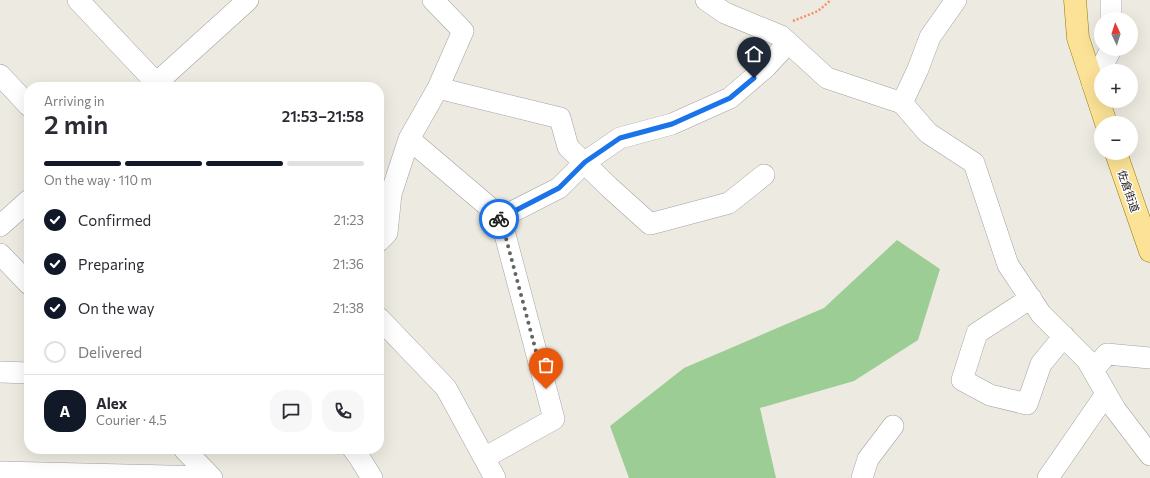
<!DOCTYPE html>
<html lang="en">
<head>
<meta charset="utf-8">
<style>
  :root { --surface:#fff; --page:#f7f7f7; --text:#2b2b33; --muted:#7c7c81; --line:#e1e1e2; --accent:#111827 }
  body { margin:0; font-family:Commissioner,"Noto Sans JP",sans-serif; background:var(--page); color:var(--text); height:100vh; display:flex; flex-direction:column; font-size:15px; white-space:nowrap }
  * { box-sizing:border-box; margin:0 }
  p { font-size:13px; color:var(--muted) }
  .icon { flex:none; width:22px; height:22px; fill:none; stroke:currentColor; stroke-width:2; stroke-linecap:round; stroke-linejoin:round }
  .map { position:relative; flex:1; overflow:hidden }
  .side { position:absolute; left:24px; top:82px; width:360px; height:372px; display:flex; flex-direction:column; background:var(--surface); border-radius:16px; box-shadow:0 4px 16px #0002 }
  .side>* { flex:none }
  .needle { width:26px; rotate:356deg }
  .controls { position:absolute; left:1094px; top:12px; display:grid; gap:8px }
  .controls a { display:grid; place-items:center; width:44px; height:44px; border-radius:50%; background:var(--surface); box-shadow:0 4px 16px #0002; font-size:20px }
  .pin { position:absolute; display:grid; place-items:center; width:34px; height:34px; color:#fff; margin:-41px -17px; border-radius:50% 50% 50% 0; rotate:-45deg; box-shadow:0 0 4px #0007 }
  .pin .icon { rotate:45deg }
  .courier { position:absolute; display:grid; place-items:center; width:40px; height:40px; margin:-20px; border:3px solid #1a73e8; border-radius:50%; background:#fff; color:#222; box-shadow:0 1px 5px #0007 }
  .head em { font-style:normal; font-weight:600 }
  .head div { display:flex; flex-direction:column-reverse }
  .head { display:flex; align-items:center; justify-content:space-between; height:68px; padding:0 20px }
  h1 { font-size:26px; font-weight:600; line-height:30px }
  .bar { display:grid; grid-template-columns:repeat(4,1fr); gap:6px 4px; align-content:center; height:48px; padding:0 20px }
  .bar i { height:5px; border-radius:3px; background:var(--line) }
  .bar .selected { background:var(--accent) }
  .bar p { grid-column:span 4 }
  .line { display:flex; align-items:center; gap:10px; padding:0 20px; border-top:1px solid var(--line) }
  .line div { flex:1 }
  .round { display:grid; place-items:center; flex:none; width:42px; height:42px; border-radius:16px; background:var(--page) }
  ol { padding:0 20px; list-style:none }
  li { display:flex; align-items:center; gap:12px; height:44px }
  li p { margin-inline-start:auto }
  li .icon { padding:4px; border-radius:50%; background:var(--accent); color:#fff; stroke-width:4 }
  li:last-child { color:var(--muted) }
  li i { width:22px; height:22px; border:2px solid var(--line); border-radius:50% }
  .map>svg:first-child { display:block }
</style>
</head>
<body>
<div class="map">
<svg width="1150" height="478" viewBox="0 0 1150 478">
  <rect width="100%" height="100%" fill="#edebe1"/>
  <path fill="#9ccd95" d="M 897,240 L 940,269 L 918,340 L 854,381 L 760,408 L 776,478 L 629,478 L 610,426 L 684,368 L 824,308 Z"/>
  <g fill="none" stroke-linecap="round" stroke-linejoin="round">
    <g stroke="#a2a2a2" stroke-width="22">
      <path id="minor" d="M 78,0 L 160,87
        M 706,0 L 725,13 L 781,36 L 827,78 L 902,103 L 928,133 L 974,163 L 1008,265 L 1041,314 L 1087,360 L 1115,409 L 1150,455
        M 1111,0 L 1111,19
        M 0,75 L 29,106
        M 1093,85 L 1111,49
        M 152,87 L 248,0
        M 438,88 L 560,118 L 568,147 L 609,187 L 650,224 L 729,203 L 764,175
        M 902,103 L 918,69 L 930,37 L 956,0
        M 409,139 L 495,212 L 503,227 L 554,419 L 484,458
        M 498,219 L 559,188 L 585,162 L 620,138 L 672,124 L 730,98 L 766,67 L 788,43
        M 0,226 L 29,200
        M 379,241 L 387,233 L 391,194 L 409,139 L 438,88 L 463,31 L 433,0
        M 0,254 L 29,284
        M 1031,298 L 977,333 L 962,380 L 990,395 L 1027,404 L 1041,364 L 1064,336
        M 379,318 L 446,388 L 495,478
        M 1093,370 L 1107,354 L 1150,358
        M 0,372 L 29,373
        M 184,449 L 212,478
        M 353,449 L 359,457 L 372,478
        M 0,472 L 211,477
        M 862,478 L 868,459 L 893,426
        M 1048,478 L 1106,394"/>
    </g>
    <g stroke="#937c00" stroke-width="23">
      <path id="major" d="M 1075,0 L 1078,38 L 1106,123
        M 1116,153 L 1150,251"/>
    </g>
    <path stroke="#fa8e65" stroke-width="2.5" stroke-dasharray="2 2" stroke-linecap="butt" d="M 793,21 L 818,11 L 831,0"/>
    <use href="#minor" stroke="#fff" stroke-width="21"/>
    <use href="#major" stroke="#fce297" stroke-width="22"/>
  </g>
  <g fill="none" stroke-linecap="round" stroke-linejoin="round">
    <path stroke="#646460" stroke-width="4" stroke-dasharray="0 7.2" d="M 499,219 L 503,227 L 546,389"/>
    <path stroke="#1a73e8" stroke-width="5" d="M 499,219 L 559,188 L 585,162 L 620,138 L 672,124 L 730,98 L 754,78"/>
  </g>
  <g text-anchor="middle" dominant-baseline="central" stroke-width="3" stroke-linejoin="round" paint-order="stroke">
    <g font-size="11" fill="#1b1b1b" stroke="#fff">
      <text transform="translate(1129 191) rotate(71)">佐倉街道</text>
    </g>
  </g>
</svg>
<div class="controls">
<a><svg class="needle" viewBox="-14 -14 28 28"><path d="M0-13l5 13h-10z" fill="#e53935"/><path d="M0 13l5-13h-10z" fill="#7c7c81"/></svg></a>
<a>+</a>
<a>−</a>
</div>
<div class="pin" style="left:546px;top:389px;background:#ea580c"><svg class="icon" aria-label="bag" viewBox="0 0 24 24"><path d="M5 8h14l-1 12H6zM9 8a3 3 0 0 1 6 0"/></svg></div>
<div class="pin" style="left:754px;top:78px;background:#1f2937"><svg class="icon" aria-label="home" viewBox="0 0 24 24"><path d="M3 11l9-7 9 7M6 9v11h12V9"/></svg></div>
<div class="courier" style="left:499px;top:219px"><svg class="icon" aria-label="bike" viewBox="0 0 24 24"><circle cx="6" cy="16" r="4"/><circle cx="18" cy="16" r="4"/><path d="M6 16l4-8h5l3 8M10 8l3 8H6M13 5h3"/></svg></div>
<section class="side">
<div class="head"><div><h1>2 min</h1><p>Arriving in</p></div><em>21:53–21:58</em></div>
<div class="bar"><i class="selected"></i><i class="selected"></i><i class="selected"></i><i></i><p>On the way · 110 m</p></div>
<ol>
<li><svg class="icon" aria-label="check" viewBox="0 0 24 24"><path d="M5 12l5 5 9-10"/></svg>Confirmed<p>21:23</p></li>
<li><svg class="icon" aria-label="check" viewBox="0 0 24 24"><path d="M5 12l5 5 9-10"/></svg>Preparing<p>21:36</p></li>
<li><svg class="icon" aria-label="check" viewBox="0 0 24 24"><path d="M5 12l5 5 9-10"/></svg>On the way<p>21:38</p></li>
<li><i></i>Delivered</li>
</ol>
<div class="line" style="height:72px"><b class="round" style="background:var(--accent);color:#fff">A</b><div><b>Alex</b><p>Courier · 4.5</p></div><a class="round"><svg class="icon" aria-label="chat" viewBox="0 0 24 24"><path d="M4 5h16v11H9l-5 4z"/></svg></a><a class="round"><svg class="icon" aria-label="phone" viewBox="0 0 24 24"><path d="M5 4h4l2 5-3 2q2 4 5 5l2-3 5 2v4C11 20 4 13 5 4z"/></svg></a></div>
</section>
</div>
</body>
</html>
